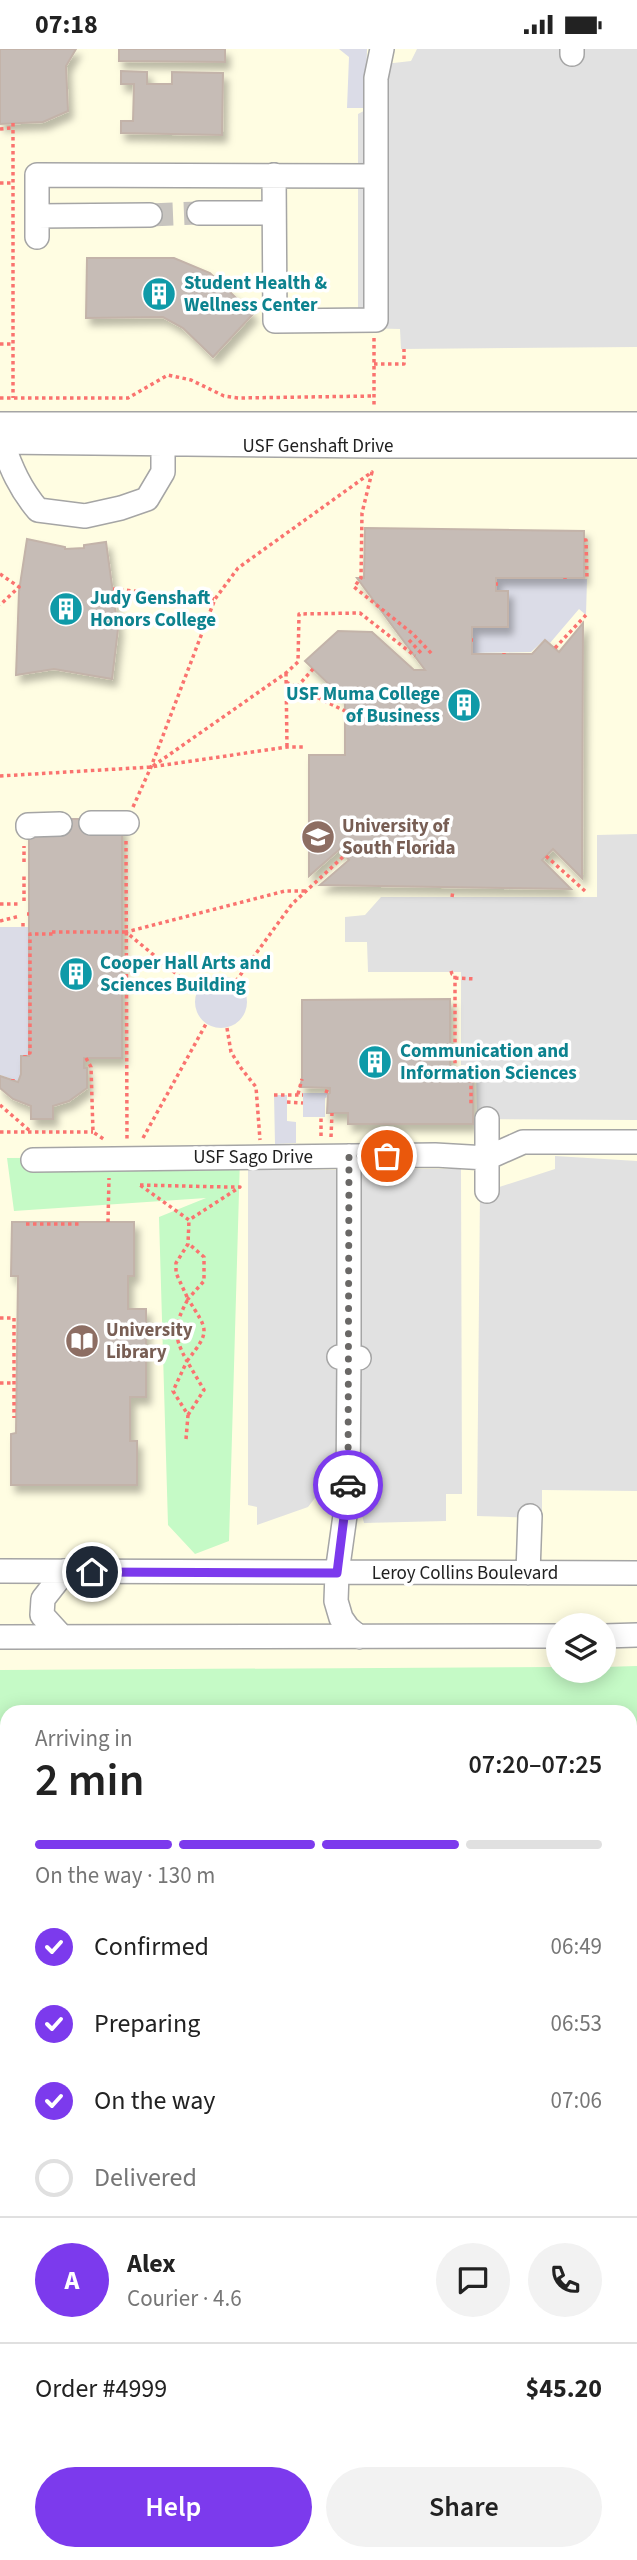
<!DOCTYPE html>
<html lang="en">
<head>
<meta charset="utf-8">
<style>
  :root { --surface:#fff; --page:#f2f2f2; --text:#222; --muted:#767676; --line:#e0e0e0; --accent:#7c3aed }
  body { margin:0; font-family:"Source Sans 3",sans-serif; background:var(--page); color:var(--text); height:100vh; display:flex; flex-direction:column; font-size:26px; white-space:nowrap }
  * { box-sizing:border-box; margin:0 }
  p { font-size:23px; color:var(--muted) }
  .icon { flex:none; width:38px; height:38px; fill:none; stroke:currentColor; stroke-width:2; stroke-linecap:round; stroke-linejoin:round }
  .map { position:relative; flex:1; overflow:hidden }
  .sheet { position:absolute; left:0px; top:1656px; width:637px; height:856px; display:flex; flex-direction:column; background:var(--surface); border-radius:21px 21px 0 0; box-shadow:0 4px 18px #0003 }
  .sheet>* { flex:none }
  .fabs { position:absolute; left:546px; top:1564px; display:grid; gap:14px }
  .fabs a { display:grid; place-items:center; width:70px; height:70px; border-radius:50%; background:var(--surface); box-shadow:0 4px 18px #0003; font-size:35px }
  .pin { position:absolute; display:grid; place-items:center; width:60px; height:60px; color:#fff; margin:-30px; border:4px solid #fff; border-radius:50%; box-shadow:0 2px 7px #0007 }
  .courier { position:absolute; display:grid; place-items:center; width:70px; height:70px; margin:-35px; border:5px solid #7c3aed; border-radius:50%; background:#fff; color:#222; box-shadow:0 2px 9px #0007 }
  .summary em { font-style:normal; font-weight:600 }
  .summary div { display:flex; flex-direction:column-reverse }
  .summary { display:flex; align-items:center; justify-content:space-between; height:119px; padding:0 35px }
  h1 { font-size:46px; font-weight:600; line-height:52px }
  .bar { display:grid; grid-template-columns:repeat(4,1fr); gap:10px 7px; align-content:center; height:84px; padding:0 35px }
  .bar i { height:9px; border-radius:5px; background:var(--line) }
  .bar .active { background:var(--accent) }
  .bar p { grid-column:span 4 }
  .line { display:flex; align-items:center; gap:18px; padding:0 35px; border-top:2px solid var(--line) }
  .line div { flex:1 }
  .round { display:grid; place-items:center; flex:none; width:74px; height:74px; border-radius:37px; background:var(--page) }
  ol { padding:0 35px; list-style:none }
  li { display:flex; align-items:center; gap:21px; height:77px }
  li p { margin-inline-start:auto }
  li .icon { padding:7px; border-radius:50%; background:var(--accent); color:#fff; stroke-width:4 }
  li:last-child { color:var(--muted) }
  li i { width:38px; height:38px; border:4px solid var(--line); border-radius:50% }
  .button { display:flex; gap:14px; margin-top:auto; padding:14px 35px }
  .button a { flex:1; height:80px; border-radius:42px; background:var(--accent); color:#fff; font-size:28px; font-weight:600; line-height:80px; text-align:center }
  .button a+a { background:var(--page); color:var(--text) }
  .status { display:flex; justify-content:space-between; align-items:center; height:49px; padding:0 35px; background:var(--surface); direction:ltr }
  .status svg { height:19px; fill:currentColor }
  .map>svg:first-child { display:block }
</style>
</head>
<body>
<div class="status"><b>07:18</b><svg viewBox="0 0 49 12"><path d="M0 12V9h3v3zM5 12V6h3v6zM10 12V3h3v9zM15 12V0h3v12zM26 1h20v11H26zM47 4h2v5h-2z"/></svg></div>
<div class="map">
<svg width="637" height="2511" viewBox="0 0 637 2511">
  <defs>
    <filter id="shadow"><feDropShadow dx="4.5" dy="7" stdDeviation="3.5" flood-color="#0004"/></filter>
  </defs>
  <rect width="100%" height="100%" fill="#f1ede7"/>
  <path fill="#fffde2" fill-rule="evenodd" d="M 0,0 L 637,0 L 637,2511 L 0,2511 ZM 558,1577 L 604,1577 L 604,1622 L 558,1622 ZM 7,1662 L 630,1662 L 630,2504 L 7,2504 Z"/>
  <path fill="#c5fac6" d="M 240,1108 L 229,1492 L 195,1505 L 168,1476 L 159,1168 L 206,1149 L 14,1162 L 7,1109 Z
    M 637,1617 L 637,1738 L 630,1735 L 630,1662 L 7,1662 L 7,1803 L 0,1803 L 0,1621 L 558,1618 L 558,1622 L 604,1622 L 604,1618 Z"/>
  <path fill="#e1e1e1" d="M 417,0 L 637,0 L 637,298 L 401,300 L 400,280 L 358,279 L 358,65 L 383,52 L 385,15 L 411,12 Z
    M 637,785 L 637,1071 L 477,1070 L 476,1017 L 461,1016 L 461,923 L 368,923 L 367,893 L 345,893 L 345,868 L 365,866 L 381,848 L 597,848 L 597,786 Z
    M 555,1107 L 637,1112 L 637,1442 L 542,1441 L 542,1469 L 477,1467 L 480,1143 L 487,1142 L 555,1120 Z
    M 248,1120 L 339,1121 L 338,1433 L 318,1445 L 308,1458 L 257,1476 L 257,1458 L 248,1456 Z
    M 360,1120 L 461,1120 L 462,1445 L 446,1445 L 446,1472 L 364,1474 L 359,1454 Z
    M 630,1737 L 637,1740 L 637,1988 L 630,2000 Z
    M 0,2428 L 7,2428 L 7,2504 L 188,2504 L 188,2511 L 0,2511 Z"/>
  <path fill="#dbdce7" d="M 339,0 L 367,0 L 365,59 L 347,59 L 349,8 Z
    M 497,530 L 587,530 L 586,566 L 579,560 L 550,594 L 545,590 L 531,603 L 473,604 L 473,579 L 509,579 L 509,542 L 497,541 Z
    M 0,878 L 29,878 L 28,1006 L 21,1007 L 21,1024 L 18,1032 L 0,1026 Z
    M195 953a26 26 0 1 1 52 0a26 26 0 1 1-52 0Z
    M 303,1044 L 328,1044 L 328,1048 L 325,1049 L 325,1068 L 303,1068 Z
    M 274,1046 L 287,1046 L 287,1072 L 296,1073 L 296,1094 L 275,1095 Z"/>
  <path fill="#c6bcb6" stroke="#c3b3a9" stroke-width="2" filter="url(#shadow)" d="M 0,0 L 76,0 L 66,17 L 68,62 L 43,73 L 0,75 Z
    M 119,0 L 225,0 L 225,13 L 119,12 Z
    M 121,22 L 147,23 L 147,35 L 172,35 L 172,23 L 223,24 L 222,86 L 121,84 L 121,72 L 133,72 L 134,35 L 121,35 Z
    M 87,209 L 174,209 L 210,224 L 253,265 L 213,308 L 183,279 L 163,268 L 86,269 Z
    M 365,479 L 584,482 L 584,529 L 496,529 L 496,542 L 508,542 L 508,578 L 472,578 L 472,605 L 532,605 L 545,591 L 559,603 L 583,574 L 582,829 L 553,800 L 542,811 L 571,840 L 320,836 L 349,811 L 340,800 L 309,827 L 309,706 L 345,706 L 345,651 L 305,612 L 338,582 L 372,583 L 414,621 L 425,621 L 357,529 L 364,529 Z
    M 27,490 L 65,498 L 65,500 L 84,499 L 84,496 L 106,493 L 118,580 L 112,630 L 54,620 L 16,626 L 19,542 Z
    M 60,770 L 91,770 L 122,778 L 122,1009 L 84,1009 L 84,1019 L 87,1019 L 87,1039 L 69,1052 L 53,1057 L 53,1070 L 31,1070 L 31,1057 L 13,1050 L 0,1039 L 0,1027 L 18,1033 L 21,1025 L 21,1007 L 29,1007 L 29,779 Z
    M 450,950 L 450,1019 L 473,1019 L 473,1075 L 348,1075 L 348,1064 L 327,1064 L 328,1045 L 330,1044 L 330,1039 L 300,1038 L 302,1030 L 302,951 Z
    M 12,1173 L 134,1173 L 134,1227 L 128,1227 L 128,1260 L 146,1260 L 146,1348 L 130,1348 L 130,1392 L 137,1392 L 137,1436 L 11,1436 L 11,1385 L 16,1384 L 18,1227 L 11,1227 Z
    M 0,2056 L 7,2056 L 7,2100 L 0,2100 Z
    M 203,2504 L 459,2504 L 459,2511 L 203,2511 Z"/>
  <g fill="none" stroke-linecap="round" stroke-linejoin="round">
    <path stroke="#c7c4bf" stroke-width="23" stroke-dasharray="23 11" stroke-linecap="butt" d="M 150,166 L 199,164"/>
    <g stroke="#a5a5a5" stroke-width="26">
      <path id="minor" d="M 572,5 L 572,0
        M 274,126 L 275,272 L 376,271 L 376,29 L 382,0
        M 199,164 L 274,164
        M 37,167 L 150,166
        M 37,188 L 37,126 L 376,127
        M 0,375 L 637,375
        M 0,393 L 373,397 L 637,397
        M 2,393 C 11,419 20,440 38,461 L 85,467 L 121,459 L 147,450 L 163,423 L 163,396
        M 91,774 L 127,774
        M 28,778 L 28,776 L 60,775
        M 487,1070 L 487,1142
        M 349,1107 L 349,1308 L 359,1309
        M 33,1111 L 435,1106 L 487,1109 L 523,1093 L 637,1093
        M 339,1308 L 349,1308 L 348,1445 L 337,1524 L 336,1552 L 341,1569 L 348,1579 L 359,1588
        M 0,1522 L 637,1524
        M 528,1524 L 530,1467
        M 604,1587 L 637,1586
        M 0,1588 L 558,1587
        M 62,1588 L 42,1566 L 43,1550 L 65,1522
        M 0,1818 L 7,1818
        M 630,2114 L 637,2101
        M 630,2456 L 637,2456
        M 589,2504 L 589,2511
        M 97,2511 L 97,2504
        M 514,2511 L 514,2504"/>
    </g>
    <path stroke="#fa736f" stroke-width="3.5" stroke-dasharray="3.5 3.5" stroke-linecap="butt" d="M 13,74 L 13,349
      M 0,80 L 11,79
      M 0,134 L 13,134
      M 374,289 L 374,358
      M 0,295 L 13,295
      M 374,315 L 404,315 L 404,300
      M 0,349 L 128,349 L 168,326 L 191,331 L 224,347 L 238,349 L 374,347
      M 584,491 L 586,491 L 587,530
      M 0,525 L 19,538 L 0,556
      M 565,529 L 565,530
      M 496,535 L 498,535
      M 113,540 L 215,550
      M 409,591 L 422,605
      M 472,591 L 473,591
      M 555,599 L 586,566
      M 504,604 L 504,605
      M 286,624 L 287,698
      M 286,633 L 345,662
      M 297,638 L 313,620
      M 321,650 L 330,636
      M 153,717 L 286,624 L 298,613 L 299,565 L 360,564 L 415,607
      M 0,727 L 151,718 L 287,698 L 306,698
      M 133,758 L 151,718 L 215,550 L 238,519 L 372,423 L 362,464 L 361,529 L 354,538 L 413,585 L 432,605
      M 126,792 L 127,1093
      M 546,807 L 585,842
      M 24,813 L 24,797
      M 452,848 L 453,842
      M 24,852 L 24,824
      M 0,855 L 20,855
      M 27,865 L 29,865
      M 0,872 L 20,867
      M 23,874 L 23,878
      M 52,883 L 126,883
      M 451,922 L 452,925 L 455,926 L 455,1024 L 471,1024 L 471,1057
      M 455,929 L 476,930
      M 236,932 L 292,855 L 345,806
      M 197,942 L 126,883 L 285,842 L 306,842
      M 227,979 L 231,1003 L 241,1019 L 256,1038 L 260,1091
      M 28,1004 L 30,1004 L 30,885 L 53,885 L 53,883
      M 25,1006 L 25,1007
      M 86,1009 L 91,1018 L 93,1083 L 105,1091
      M 13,1030 L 13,1031
      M 326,1044 L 328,1038
      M 298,1045 L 302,1030
      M 274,1046 L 303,1046
      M 287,1053 L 303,1054
      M 0,1056 L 30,1082
      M 0,1083 L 93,1083
      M 321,1087 L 321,1068
      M 331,1088 L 332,1064
      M 143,1089 L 206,975
      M 140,1136 L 226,1138 L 240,1138 L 189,1171 Z
      M 108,1173 L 109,1129
      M 26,1175 L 82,1175
      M 0,1269 L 14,1269 L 14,1369
      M 0,1334 L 14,1334
      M 188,1366 L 204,1341 L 187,1312 C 211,1281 208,1282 188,1250 L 204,1232 L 204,1208 L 189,1195
      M 186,1390 L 188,1366 L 173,1342 L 187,1312 C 172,1285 174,1277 188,1250 L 176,1224 L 176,1214 L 188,1195 L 189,1171
      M 0,2017 L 7,2017
      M 0,2043 L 7,2043
      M 0,2122 L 7,2123
      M 1,2348 L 7,2348"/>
    <use href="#minor" stroke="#fff" stroke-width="23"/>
  </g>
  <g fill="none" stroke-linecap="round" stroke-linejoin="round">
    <path stroke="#6a6866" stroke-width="7" stroke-dasharray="0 12.6" d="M 348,1436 L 349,1107 L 387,1107"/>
    <path stroke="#7c3aed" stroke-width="9" d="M 92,1523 L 337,1524 L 348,1436"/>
  </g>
  <defs>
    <g id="building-disc" transform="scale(1.75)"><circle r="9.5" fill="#0f9aa8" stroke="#fff"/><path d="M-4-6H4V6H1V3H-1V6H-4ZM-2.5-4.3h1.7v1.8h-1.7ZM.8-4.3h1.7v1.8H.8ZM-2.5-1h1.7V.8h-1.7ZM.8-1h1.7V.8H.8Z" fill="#fff"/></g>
    <g id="university-disc" transform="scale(1.75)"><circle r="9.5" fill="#8d6e63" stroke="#fff"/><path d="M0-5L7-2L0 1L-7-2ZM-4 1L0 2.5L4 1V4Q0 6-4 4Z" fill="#fff"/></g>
    <g id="library-disc" transform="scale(1.75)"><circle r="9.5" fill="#8d6e63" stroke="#fff"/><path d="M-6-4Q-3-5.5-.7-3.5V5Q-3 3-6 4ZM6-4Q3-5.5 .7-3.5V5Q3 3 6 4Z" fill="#fff"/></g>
  </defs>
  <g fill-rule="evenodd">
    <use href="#building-disc" x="159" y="245"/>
    <use href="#building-disc" x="66" y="560"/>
    <use href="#building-disc" x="464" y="656"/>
    <use href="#university-disc" x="318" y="788"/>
    <use href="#building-disc" x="76" y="925"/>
    <use href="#building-disc" x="375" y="1013"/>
    <use href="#library-disc" x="82" y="1292"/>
  </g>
  <g text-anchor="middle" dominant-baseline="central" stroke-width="7" stroke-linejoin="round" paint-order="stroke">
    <g font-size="19" font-weight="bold" fill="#0d838f" stroke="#fff" text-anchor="start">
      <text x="184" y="234">Student Health &amp;<tspan x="184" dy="22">Wellness Center</tspan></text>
      <text x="90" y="549">Judy Genshaft<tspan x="90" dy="22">Honors College</tspan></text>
      <text x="440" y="645" text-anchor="end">USF Muma College<tspan x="440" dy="22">of Business</tspan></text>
      <text x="100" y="914">Cooper Hall Arts and<tspan x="100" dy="22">Sciences Building</tspan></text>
      <text x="400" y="1002">Communication and<tspan x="400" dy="22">Information Sciences</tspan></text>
    </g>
    <g font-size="19" fill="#212121" stroke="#fff">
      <text x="318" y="397">USF Genshaft Drive</text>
      <text x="253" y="1108">USF Sago Drive</text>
      <text x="465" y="1524">Leroy Collins Boulevard</text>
    </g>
    <g font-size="19" font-weight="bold" fill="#785e54" stroke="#fff" text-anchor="start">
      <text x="342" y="777">University of<tspan x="342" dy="22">South Florida</tspan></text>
      <text x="106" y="1281">University<tspan x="106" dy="22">Library</tspan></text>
    </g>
  </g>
</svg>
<div class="fabs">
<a><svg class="icon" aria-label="layers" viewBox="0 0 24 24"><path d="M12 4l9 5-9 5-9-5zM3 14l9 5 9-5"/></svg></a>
</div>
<div class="pin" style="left:387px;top:1107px;background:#ea580c"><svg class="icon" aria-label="bag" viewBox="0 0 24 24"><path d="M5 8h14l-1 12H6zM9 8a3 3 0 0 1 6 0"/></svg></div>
<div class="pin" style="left:92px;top:1523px;background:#1f2937"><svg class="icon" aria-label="home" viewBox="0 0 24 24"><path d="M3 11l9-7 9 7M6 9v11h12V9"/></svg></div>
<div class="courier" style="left:348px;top:1436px"><svg class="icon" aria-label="car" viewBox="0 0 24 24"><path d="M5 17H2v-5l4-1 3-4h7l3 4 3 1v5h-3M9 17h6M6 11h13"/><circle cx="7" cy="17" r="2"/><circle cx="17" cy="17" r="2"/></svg></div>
<section class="sheet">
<div class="summary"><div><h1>2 min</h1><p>Arriving in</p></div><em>07:20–07:25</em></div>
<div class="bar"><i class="active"></i><i class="active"></i><i class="active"></i><i></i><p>On the way · 130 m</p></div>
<ol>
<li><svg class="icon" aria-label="check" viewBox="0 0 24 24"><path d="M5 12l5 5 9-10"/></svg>Confirmed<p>06:49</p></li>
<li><svg class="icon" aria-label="check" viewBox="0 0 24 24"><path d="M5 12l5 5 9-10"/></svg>Preparing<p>06:53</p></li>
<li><svg class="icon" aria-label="check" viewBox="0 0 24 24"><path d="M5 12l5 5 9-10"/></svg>On the way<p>07:06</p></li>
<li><i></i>Delivered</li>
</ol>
<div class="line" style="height:126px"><b class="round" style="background:var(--accent);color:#fff">A</b><div><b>Alex</b><p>Courier · 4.6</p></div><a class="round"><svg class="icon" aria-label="chat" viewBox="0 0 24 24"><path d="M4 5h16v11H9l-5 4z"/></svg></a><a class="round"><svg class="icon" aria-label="phone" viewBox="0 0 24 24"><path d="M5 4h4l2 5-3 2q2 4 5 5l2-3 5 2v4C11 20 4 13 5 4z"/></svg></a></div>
<div class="line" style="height:91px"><div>Order #4999</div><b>$45.20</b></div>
<div class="button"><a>Help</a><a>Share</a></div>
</section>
</div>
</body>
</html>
